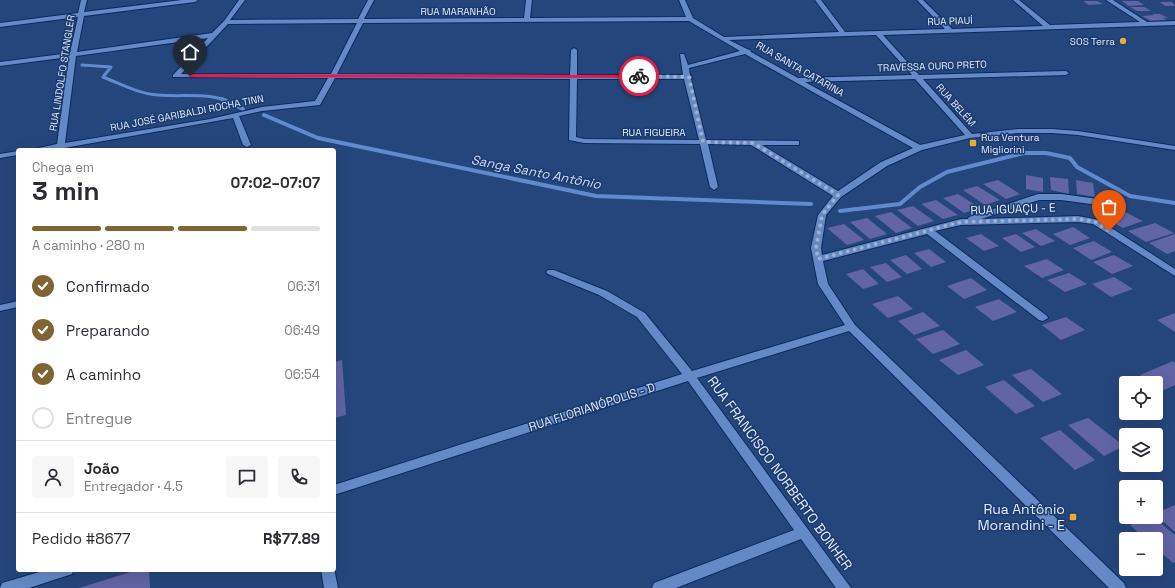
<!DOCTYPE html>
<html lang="pt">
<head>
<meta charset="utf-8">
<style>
  :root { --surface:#fff; --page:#f7f7f7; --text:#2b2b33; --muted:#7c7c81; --line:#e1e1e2; --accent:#806534 }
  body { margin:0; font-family:"Space Grotesk",sans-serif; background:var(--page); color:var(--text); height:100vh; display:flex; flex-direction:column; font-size:15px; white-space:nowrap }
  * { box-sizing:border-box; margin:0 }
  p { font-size:13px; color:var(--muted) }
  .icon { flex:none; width:22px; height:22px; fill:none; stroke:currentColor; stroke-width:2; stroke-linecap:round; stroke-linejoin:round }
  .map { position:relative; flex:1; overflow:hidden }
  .side { position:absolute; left:16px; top:148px; width:320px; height:424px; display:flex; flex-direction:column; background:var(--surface); border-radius:4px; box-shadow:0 4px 16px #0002 }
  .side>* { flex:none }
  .buttons { position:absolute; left:1119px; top:376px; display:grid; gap:8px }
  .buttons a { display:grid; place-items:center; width:44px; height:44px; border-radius:4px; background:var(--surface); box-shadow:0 4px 16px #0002; font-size:20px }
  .pin { position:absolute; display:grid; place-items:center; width:34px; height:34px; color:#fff; margin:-41px -17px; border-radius:50% 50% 50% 0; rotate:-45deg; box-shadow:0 0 4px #0007 }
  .pin .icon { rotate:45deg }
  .courier { position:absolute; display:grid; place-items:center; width:40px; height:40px; margin:-20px; border:3px solid #e11d48; border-radius:50%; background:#fff; color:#222; box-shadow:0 1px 5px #0007 }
  .summary em { font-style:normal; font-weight:800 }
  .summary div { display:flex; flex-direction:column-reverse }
  .summary { display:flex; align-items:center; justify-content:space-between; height:68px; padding:0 16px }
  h1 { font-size:26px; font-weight:800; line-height:30px }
  .bar { display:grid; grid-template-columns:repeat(4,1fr); gap:6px 4px; align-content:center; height:48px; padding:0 16px }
  .bar i { height:5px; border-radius:3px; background:var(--line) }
  .bar .active { background:var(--accent) }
  .bar p { grid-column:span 4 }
  .line { display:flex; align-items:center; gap:10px; padding:0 16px; border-top:1px solid var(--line) }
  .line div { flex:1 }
  .round { display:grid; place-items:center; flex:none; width:42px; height:42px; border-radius:4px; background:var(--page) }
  ol { padding:0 16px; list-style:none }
  li { display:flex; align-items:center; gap:12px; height:44px }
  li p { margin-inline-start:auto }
  li .icon { padding:4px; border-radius:50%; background:var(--accent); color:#fff; stroke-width:4 }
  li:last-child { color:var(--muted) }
  li i { width:22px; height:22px; border:2px solid var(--line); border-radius:50% }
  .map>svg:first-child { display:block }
</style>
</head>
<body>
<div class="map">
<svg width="1175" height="588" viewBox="0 0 1175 588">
  <rect width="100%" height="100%" fill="#25467d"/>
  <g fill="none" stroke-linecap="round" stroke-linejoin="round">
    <path stroke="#628acf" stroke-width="3" d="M 82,65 L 111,67 L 103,77 C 121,84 139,94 158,95 C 181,97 204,93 225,100"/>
    <path stroke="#628acf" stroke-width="4" d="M 222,99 L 243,109
      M 264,115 L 318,138 L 596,196 L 811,204
      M 840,211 L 900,204 L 920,187 L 947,172 L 1024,153 L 1046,153 L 1070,158 L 1077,167 L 1130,196 L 1175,203"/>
  </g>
  <path fill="#6164a5" d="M 1083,1 L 1097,1 L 1103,4 L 1089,5 Z
    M 1122,1 L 1138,1 L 1144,5 L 1129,6 Z
    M 1160,2 L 1172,2 L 1175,6 L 1165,6 Z
    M 1130,7 L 1144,7 L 1151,11 L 1137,11 Z
    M 1152,14 L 1160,14 L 1168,18 L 1162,18 L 1167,20 L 1151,21 L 1142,16 L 1154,15 Z
    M 1026,175 L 1043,178 L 1043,192 L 1026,189 Z
    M 1050,177 L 1068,179 L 1069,194 L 1051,190 Z
    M 998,180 L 1020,194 L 1006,199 L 983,184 Z
    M 1076,180 L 1093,183 L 1095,197 L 1077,194 Z
    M 977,186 L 1000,200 L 985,205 L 963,190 Z
    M 958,194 L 980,208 L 964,213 L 943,198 Z
    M 936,200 L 958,215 L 943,219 L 921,204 Z
    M 913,206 L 934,221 L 918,226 L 897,210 Z
    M 891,212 L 912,228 L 896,233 L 875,216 Z
    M 1125,212 L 1143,221 L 1123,228 L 1105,218 Z
    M 867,218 L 887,234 L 870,239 L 850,222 Z
    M 1155,223 L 1174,233 L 1146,242 L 1128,231 Z
    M 844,224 L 864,240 L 847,245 L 827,228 Z
    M 1073,227 L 1090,238 L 1070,245 L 1053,234 Z
    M 1036,229 L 1055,241 L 1041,246 L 1022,233 Z
    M 981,234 L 999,246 L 984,251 L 966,238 Z
    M 1016,234 L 1035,247 L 1021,252 L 1002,238 Z
    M 1175,234 L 1175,251 L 1167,254 L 1149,243 Z
    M 1094,241 L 1112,252 L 1091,260 L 1073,248 Z
    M 929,249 L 946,262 L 931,267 L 914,253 Z
    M 906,255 L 922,269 L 907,274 L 890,260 Z
    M 1114,255 L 1133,266 L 1112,274 L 1093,262 Z
    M 1047,259 L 1064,270 L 1042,278 L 1024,266 Z
    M 886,263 L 902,277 L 887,282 L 870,267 Z
    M 863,269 L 879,284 L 863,289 L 846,274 Z
    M 1069,273 L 1087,284 L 1065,292 L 1047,280 Z
    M 1114,277 L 1133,289 L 1111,297 L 1092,284 Z
    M 971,278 L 987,290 L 964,299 L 947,286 Z
    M 898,296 L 913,309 L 888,318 L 872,304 Z
    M 999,299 L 1017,312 L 993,321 L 975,307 Z
    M 923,312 L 940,326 L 914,335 L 898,321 Z
    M 1175,313 L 1175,332 L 1157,320 Z
    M 1066,317 L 1085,330 L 1061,340 L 1042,325 Z
    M 943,330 L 960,344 L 933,354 L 916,339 Z
    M 966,350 L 984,365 L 958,375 L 939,360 Z
    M 342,360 L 346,415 L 334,418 L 334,362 Z
    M 1173,361 L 1175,363 L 1175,385 L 1162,391 L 1156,386 L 1156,383 L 1151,383 L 1140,375 Z
    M 1031,369 L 1062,394 L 1043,402 L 1012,375 Z
    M 1004,380 L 1035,406 L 1016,414 L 985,387 Z
    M 1088,418 L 1124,446 L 1104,456 L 1068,425 Z
    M 1060,430 L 1095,460 L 1075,470 L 1040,438 Z
    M 1175,505 L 1175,532 L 1156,515 L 1156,513 Z
    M 1147,517 L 1153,517 L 1175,535 L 1175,562 L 1173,563 L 1156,548 L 1156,539 L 1145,539 L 1130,525 Z
    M 137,570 L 149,570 L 150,588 L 79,588 Z"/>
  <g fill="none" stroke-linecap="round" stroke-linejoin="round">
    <g stroke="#0b2a5f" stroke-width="2">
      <path id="minor" d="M 81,0 L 87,0 L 84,12 L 182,0 L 198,0 L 195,2 L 84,16 L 77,52 L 212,33 L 224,21 L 239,0 L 245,0 L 230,20 L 358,19 L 368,0 L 374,0 L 364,19 L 524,18 L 526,0 L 532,0 L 530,18 L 686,17 L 679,0 L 685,0 L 693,18 L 724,37 L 839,32 L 815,0 L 821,0 L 845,32 L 945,29 L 917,0 L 923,0 L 952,29 L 1043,26 L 1013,0 L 1019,0 L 1050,25 L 1140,22 L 1106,0 L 1113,0 L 1147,22 L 1175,21 L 1175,25 L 883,35 L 919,75 L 1066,71 L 1069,73 L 1066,75 L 923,79 L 972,134 L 1018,129 L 1052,129 L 1078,131 L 1175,146 L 1175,150 L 1078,135 L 1052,133 L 1018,133 L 970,138 L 922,150 L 887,166 L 841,197 L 826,215 L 821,248 L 822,255 L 961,219 L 968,219 L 969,217 L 1038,194 L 1061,194 L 1106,200 L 1110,203 L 1106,206 L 1061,200 L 1039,200 L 981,219 L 1078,216 L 1099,220 L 1175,269 L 1175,276 L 1093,224 L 1078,222 L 961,225 L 935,231 L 1047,316 L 1048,318 L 1043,321 L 1039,320 L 927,234 L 823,261 L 828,284 L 855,325 L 1124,583 L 1126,588 L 1109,588 L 849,331 L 697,378 L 851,588 L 836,588 L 801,539 L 676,588 L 652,588 L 654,583 L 794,530 L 688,381 L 334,495 L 334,485 L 682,374 L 637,317 L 599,295 L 548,274 L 546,272 L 548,270 L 554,270 L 607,291 L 645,313 L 692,371 L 845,325 L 818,284 L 811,248 L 818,215 L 833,196 L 751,145 L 708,144 L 718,187 L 714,190 L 710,187 L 700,144 L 584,143 L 569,140 L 570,79 L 335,78 L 320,105 L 262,111 L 239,116 L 251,145 L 247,147 L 243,145 L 233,118 L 64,148 L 64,150 L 34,150 L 38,148 L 57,144 L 69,57 L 0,66 L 0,62 L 70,53 L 78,17 L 0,27 L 0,23 L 78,13 ZM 689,21 L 740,51 L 688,65 L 684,54 L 680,54 L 683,75 L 577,75 L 577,50 L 574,48 L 571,50 L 570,75 L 337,74 L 363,23 ZM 357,23 L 331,74 L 181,74 L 228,24 ZM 876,35 L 912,75 L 798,78 L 751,52 L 750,50 L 747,49 L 729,40 ZM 208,38 L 173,75 L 173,77 L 328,78 L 315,101 L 262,107 L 210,119 L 65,143 L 76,56 ZM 745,54 L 913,148 L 881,162 L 838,191 L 762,145 L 799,145 L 799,141 L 706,140 L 691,79 L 692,77 L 690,75 L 689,68 ZM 577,79 L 684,79 L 699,140 L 584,139 L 576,137 ZM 915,79 L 965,135 L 920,145 L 805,82 Z
        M 18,151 L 18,155 L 0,158 L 0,154 Z
        M 18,301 L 18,307 L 0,311 L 0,305 Z
        M 334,568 L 338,588 L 324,588 L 321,570 L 334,570 Z
        M 46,570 L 74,570 L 72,574 L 29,588 L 0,588 L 2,583 Z"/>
    </g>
    <use href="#minor" fill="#6489c6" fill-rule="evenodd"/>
  </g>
  <path fill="#e11d48" d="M 190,74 L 639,75 L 641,76 L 639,78 L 189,77 Z"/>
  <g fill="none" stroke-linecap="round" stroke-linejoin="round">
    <path stroke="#a0b1cd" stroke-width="4" stroke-dasharray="0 7.2" d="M 639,76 L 689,77 L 703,142 L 753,143 L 838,195 L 822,215 L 816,248 L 818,259 L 961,222 L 1078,219 L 1096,222 L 1109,231"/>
  </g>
  <g fill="#e7ac36" stroke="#1b3b71" stroke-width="1.5">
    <circle cx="1123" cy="41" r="4"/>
    <rect x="969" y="139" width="8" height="8" rx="2"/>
    <rect x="1069" y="513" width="8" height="8" rx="2"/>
  </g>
  <g text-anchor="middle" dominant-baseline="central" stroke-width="3" stroke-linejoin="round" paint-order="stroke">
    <g font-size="10" fill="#e3ebf8" stroke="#1b3b71">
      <text x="458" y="11">RUA MARANHÃO</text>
      <text transform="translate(950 21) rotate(-2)">RUA PIAUÍ</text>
      <text transform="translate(932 66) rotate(-2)">TRAVESSA OURO PRETO</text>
      <text transform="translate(800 69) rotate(30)">RUA SANTA CATARINA</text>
      <text transform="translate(62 73) rotate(-81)">RUA LINDOLFO STANGLER</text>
      <text transform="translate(956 105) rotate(48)">RUA BELÉM</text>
      <text transform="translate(187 113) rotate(-11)">RUA JOSÉ GARIBALDI ROCHA TINN</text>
      <text x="654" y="132">RUA FIGUEIRA</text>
    </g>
    <g font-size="10" fill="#e3ebf8" stroke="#1b3b71" text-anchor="end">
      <text x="1115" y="41">SOS Terra</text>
      <text x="981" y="137" text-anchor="start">Rua Ventura<tspan x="981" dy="12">Migliorini</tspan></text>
    </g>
    <g font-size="12" fill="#e3ebf8" stroke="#1b3b71">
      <text transform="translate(1013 209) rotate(-2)">RUA IGUAÇU - E</text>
      <text transform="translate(592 407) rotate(-18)">RUA FLORIANÓPOLIS - D</text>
    </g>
    <g font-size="13" font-style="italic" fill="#cfdef6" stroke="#1b3b71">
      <text transform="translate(536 172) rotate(11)">Sanga Santo Antônio</text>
    </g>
    <g font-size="14" fill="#e3ebf8" stroke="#1b3b71">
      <text transform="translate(780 473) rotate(54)">RUA FRANCISCO NORBERTO BONHER</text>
    </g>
    <g font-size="14" fill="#e3ebf8" stroke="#1b3b71" text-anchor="end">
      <text x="1065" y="509">Rua Antônio<tspan x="1065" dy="16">Morandini - E</tspan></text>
    </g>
  </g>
</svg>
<div class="buttons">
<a><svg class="icon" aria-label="locate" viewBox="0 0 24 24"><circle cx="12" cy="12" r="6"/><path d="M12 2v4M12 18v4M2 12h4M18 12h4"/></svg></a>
<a><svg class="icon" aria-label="layers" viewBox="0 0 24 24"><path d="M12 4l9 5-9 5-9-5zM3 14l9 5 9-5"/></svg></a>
<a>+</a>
<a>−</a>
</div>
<div class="pin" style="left:1109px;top:231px;background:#ea580c"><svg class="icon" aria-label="bag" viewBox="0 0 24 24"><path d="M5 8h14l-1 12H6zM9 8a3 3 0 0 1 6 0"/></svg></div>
<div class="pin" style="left:190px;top:76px;background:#1f2937"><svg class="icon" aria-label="home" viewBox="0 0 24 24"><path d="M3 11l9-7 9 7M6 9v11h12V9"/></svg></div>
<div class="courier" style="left:639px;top:76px"><svg class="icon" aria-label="bike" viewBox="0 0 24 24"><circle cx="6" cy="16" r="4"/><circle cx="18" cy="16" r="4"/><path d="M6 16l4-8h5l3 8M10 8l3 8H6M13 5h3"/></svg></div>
<section class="side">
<div class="summary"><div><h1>3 min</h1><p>Chega em</p></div><em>07:02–07:07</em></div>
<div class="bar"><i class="active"></i><i class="active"></i><i class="active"></i><i></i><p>A caminho · 280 m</p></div>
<ol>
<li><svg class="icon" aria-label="check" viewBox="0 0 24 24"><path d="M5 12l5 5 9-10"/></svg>Confirmado<p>06:31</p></li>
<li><svg class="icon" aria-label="check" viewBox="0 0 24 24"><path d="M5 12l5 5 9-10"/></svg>Preparando<p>06:49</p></li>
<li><svg class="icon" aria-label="check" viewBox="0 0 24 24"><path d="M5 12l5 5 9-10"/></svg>A caminho<p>06:54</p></li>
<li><i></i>Entregue</li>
</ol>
<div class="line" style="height:72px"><a class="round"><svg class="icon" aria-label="person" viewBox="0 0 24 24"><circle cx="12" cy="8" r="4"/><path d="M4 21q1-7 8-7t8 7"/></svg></a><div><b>João</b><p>Entregador · 4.5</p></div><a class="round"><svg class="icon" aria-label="chat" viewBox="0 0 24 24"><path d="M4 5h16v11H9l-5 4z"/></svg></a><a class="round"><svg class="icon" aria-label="phone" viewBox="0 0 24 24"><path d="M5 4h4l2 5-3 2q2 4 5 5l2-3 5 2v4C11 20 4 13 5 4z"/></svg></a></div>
<div class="line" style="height:52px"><div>Pedido #8677</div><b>R$77.89</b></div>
</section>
</div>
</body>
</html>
